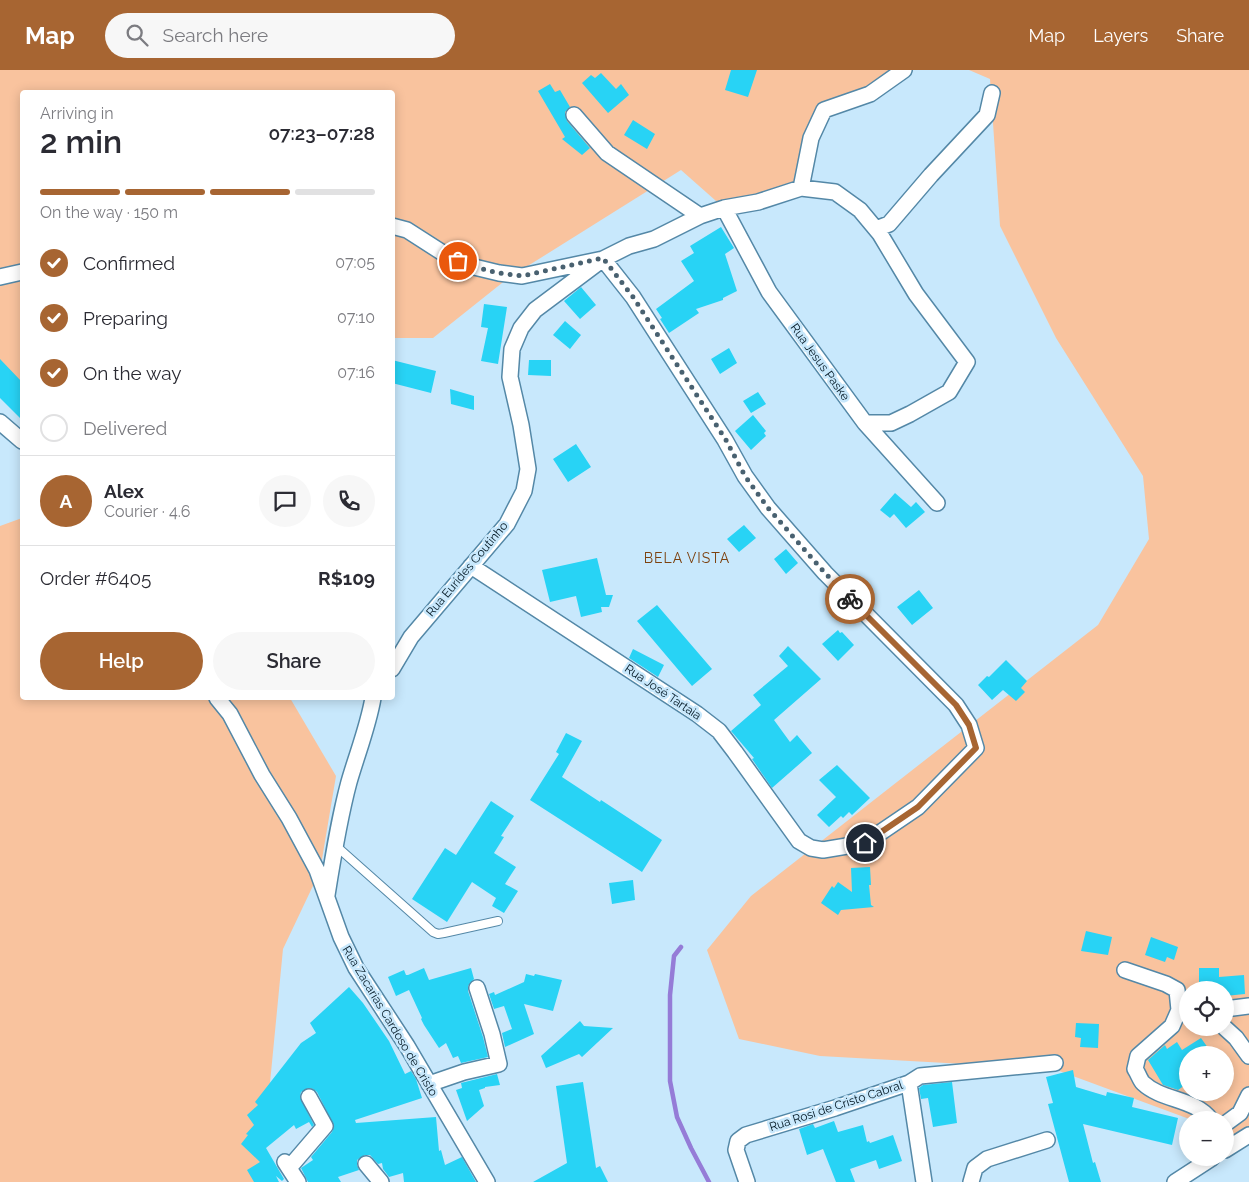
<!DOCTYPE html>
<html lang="en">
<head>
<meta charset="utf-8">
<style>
  :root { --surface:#fff; --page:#f7f7f7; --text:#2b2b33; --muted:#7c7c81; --line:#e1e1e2; --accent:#a76532 }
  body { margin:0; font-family:Raleway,sans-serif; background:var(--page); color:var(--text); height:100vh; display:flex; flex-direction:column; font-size:19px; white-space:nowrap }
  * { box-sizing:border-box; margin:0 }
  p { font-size:16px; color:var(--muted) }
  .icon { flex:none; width:28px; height:28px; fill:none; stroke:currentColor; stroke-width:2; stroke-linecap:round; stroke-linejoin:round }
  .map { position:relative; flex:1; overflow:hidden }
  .side { position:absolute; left:20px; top:20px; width:375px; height:610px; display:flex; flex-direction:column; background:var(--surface); border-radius:5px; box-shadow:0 2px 12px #0003 }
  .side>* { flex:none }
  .fabs { position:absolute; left:1179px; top:911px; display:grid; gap:10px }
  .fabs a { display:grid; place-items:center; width:55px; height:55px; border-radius:50%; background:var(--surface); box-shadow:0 2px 12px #0003; font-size:25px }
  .pin { position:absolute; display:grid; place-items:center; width:42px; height:42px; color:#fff; margin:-21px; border:2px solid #fff; border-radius:50%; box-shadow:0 1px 5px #0007 }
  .courier { position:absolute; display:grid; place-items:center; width:50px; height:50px; margin:-25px; border:4px solid #a76532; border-radius:50%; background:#fff; color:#222; box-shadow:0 1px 6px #0007 }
  .overview em { font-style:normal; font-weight:600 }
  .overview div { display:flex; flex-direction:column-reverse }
  .overview { display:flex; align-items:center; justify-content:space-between; height:85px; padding:0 20px }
  h1 { font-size:32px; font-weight:600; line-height:38px }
  .bar { display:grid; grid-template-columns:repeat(4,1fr); gap:8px 5px; align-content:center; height:60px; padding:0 20px }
  .bar i { height:6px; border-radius:4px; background:var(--line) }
  .bar .current { background:var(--accent) }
  .bar p { grid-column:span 4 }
  .line { display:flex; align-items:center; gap:12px; padding:0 20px; border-top:1px solid var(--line) }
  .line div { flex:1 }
  .round { display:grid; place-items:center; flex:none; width:52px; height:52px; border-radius:26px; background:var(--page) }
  ol { padding:0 20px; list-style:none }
  li { display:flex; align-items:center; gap:15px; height:55px }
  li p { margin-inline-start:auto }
  li .icon { padding:5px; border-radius:50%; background:var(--accent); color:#fff; stroke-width:4 }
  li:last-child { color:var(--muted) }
  li i { width:28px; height:28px; border:2px solid var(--line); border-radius:50% }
  .cta { display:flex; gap:10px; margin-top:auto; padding:10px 20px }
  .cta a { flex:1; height:58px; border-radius:30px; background:var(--accent); color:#fff; font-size:20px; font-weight:600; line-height:58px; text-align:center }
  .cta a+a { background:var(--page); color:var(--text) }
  header { display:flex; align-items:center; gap:30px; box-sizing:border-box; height:70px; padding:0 25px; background:var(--accent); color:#fff }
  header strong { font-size:24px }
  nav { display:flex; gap:28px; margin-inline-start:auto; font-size:18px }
  .search { width:350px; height:45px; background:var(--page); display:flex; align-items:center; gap:12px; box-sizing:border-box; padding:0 18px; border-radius:28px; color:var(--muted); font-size:19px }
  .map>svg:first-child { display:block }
</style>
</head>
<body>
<header>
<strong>Map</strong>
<div class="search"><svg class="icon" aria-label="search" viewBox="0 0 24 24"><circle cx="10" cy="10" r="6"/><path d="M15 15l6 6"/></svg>Search here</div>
<nav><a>Map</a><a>Layers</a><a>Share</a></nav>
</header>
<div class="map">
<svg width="1249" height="1112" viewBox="0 0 1249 1112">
  <rect width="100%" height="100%" fill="#c8e8fc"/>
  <path fill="#f9c39e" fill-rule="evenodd" d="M 0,0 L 901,0 L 836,36 L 813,45 L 801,118 L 724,138 L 681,100 L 507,209 L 433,268 L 393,268 L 392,22 L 22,22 L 22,333 L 0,302 Z
    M 969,0 L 1249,0 L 1249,1075 L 1225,1063 L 1225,1050 L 1192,1050 L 1054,999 L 820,986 L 739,969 L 707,880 L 751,826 L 1098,555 L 1149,469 L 1143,406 L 1056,268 L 1000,156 L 990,9 ZM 1188,920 L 1225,920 L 1225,958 L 1188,958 ZM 1188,985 L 1225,985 L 1225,1022 L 1188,1022 Z
    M 22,448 L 22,628 L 290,628 L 336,706 L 320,801 L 283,879 L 263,1085 L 271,1112 L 0,1112 L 0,456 Z"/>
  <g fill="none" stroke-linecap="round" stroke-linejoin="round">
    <path stroke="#957cd7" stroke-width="4.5" d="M 681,877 L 674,886 L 670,925 L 670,1011 L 677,1047 L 691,1078 L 709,1112"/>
  </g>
  <path fill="#28d3f5" d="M 731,0 L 757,0 L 748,27 L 725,20 Z
    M 601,3 L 616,19 L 621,14 L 629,25 L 608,43 L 582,13 L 591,5 L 595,8 Z
    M 550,14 L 555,22 L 560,20 L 570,37 L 565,42 L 567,51 L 590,78 L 582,85 L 562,69 L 565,67 L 538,21 Z
    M 633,50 L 655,64 L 647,79 L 624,65 Z
    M 721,157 L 734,178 L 725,184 L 737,221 L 723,228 L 723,230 L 696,239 L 699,243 L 669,263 L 660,249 L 662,248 L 656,239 L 694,211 L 681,191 L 694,183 L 690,176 Z
    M 581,217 L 596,235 L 580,249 L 564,231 Z
    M 484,234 L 507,237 L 498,294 L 481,291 L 488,258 L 481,257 Z
    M 565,251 L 581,265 L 570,279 L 553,265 Z
    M 729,278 L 737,293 L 720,304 L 711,289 Z
    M 0,289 L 22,312 L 22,350 L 0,328 Z
    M 392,290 L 436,301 L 431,323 L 392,313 Z
    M 529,290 L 551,290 L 551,306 L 528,305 Z
    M 450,319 L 474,326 L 474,340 L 451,334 Z
    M 758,322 L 766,334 L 751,343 L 743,331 Z
    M 753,345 L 766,361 L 764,363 L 766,366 L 751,380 L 735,361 Z
    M 576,374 L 591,397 L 568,412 L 553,389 Z
    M 895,423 L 911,437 L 916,432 L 925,442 L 906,458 L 894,444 L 890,448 L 880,440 Z
    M 744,455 L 756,468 L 739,482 L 727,469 Z
    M 786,479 L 798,493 L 786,504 L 774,489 Z
    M 597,488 L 606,525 L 613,525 L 609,537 L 601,537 L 602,542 L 581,547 L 576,526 L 550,532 L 542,500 Z
    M 919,520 L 933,538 L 912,555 L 897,537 Z
    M 657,535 L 712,599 L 692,616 L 637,551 Z
    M 838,560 L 840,563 L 842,562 L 854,575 L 838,591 L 822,574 Z
    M 788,576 L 821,609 L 774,650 L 790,672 L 797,665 L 812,683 L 772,718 L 752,689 L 754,688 L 731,661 L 761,635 L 753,625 L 788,596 L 779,586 Z
    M 633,579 L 664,595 L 658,607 L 629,588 Z
    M 1006,590 L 1027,611 L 1021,618 L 1025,622 L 1016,631 L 1003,620 L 992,630 L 978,615 L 987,606 L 989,607 Z
    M 566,663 L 582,671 L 562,707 L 600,732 L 601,730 L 662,770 L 642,802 L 530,730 L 559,684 L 556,682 Z
    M 837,695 L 870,728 L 852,745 L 849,742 L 843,748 L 841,746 L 829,757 L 817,745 L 836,727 L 819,710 Z
    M 491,731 L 514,746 L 501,766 L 504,767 L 494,783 L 516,797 L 505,814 L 518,821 L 504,843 L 492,836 L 496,828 L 472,812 L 447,852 L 412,829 L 445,778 L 456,785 Z
    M 870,797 L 871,815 L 869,815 L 871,835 L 874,837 L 841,840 L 838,845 L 821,833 L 832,816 L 834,818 L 838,812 L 852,822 L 851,798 Z
    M 633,810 L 635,830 L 612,834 L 609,813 Z
    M 1086,861 L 1112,867 L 1108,885 L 1081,881 Z
    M 1151,867 L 1178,877 L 1174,890 L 1167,887 L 1165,892 L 1145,885 Z
    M 424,898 L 429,910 L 471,898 L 474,909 L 468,916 L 468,921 L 483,967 L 488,987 L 461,993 L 458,986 L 453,988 L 446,973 L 439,978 L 424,955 L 421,949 L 422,948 L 409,920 L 396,926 L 388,907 L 404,900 L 406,905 L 408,905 Z
    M 1199,898 L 1219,898 L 1219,907 L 1244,905 L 1245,924 L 1225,926 L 1225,920 L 1199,920 Z
    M 526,904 L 534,906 L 535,904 L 562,910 L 553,941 L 524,934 L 534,964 L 505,977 L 502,963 L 512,959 L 504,936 L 494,939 L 489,924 L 494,922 L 495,925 L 524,912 Z
    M 349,917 L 363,933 L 389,971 L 405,1004 L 411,1001 L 416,1009 L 422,1028 L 355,1050 L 356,1053 L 436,1047 L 439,1081 L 441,1080 L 445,1095 L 462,1087 L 476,1112 L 404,1112 L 403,1103 L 389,1107 L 383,1099 L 382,1093 L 378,1094 L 370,1085 L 365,1085 L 357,1090 L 357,1095 L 359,1100 L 338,1107 L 341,1112 L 308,1112 L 301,1098 L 313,1090 L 311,1087 L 332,1062 L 334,1056 L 317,1022 L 313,1019 L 309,1018 L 301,1022 L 300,1027 L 314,1055 L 312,1057 L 309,1052 L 296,1059 L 294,1055 L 266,1078 L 284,1109 L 282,1111 L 276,1106 L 279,1112 L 254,1112 L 247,1100 L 260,1092 L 241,1074 L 248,1065 L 246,1064 L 254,1055 L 247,1045 L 258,1035 L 255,1032 L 301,973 L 316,963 L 310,953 Z
    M 580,951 L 584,956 L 613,958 L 582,987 L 579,984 L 546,998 L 541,986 Z
    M 1076,953 L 1099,954 L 1098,978 L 1080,977 L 1081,968 L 1075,967 Z
    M 1201,968 L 1213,985 L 1188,985 L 1188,1013 L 1178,1020 L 1163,1015 L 1148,990 L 1165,975 L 1167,979 L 1177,972 L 1182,980 Z
    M 1073,1000 L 1076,1017 L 1106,1026 L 1107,1022 L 1134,1028 L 1132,1037 L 1178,1048 L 1172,1075 L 1083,1054 L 1093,1093 L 1095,1092 L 1101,1112 L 1069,1112 L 1048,1034 L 1053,1033 L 1046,1007 Z
    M 497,1004 L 500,1015 L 485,1017 L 485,1018 L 479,1020 L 484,1036 L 467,1051 L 456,1020 L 462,1018 L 461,1013 Z
    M 583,1012 L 596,1098 L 600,1096 L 608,1112 L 533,1112 L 567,1093 L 556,1016 Z
    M 952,1012 L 957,1053 L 933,1057 L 928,1028 L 921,1029 L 919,1018 L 923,1015 Z
    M 834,1051 L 838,1062 L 863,1055 L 867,1072 L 869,1071 L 870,1073 L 893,1065 L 902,1091 L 879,1099 L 876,1090 L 850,1099 L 855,1112 L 836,1112 L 823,1079 L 807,1085 L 799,1059 L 813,1054 L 815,1058 Z"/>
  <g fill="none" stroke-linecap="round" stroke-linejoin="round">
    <g stroke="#5488a7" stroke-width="10">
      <path id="lane" d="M 335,775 L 433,862 L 438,864 L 444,863 L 498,851"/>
    </g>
    <g stroke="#5488a7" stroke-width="18">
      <path id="street" d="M 574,45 L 607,83 L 700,146
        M 801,118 L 811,68 L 824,40 L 870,24 L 904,0
        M 724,138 L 769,222 L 865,353 L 937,433
        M 392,156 L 407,160 L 446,185 L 470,196 L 499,203 L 522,206 L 603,189 L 633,227 L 725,370 L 745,406 L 768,438 L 825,503 L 956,635 L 969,655 L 976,678 L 918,737 L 865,773 L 823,780 L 811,778 L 799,771 L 735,682 L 719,661 L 697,644 L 471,496
        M 876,159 L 889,154 L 931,105 L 987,45 L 992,23
        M 0,207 L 22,202
        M 0,352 L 22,371
        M 392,599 L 411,567 L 507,454 L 524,421 L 528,399 L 521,355 L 510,307 L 512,279 L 521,258 L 535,240 L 603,189 L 629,176 L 654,169 L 700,146 L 724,138 L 758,132 L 801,118 L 835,122 L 860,140 L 880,164 L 916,224 L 967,292 L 949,322 L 910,344 L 891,353 L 865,353
        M 217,628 L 230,644 L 262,705 L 289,748 L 317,800 L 341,867 L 356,898 L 407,976 L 487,1112
        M 327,825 C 333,787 339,749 349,712 C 357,684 368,657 373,628
        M 1125,900 L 1166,914 L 1177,920 L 1179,940 L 1172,956 L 1138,986 L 1135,999 C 1138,1003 1140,1010 1143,1013 C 1162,1031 1195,1028 1211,1050
        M 1225,939 L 1249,936
        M 1225,958 L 1236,968 L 1249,986
        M 909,1013 L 924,1112
        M 429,1014 L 464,1002 L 499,994 L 492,964 L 477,918
        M 1225,1054 L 1240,1043 L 1249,1025
        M 1225,1080 L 1249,1065
        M 285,1092 L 298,1112
        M 366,1094 L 381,1112
        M 289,1098 L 325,1056 L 309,1027
        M 747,1112 L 736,1080 L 738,1071 L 746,1065 L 835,1038 L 909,1013 L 920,1006 L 1055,993
        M 971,1112 L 975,1098 L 987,1089 L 1047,1070
        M 1175,1112 L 1212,1088"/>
    </g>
    <use href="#lane" stroke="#fff" stroke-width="8"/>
    <use href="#street" stroke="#fff" stroke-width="15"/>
  </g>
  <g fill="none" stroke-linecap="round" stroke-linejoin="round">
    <path stroke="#496170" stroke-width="5" stroke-dasharray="0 9" d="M 458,191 L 470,196 L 499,203 L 522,206 L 603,188 L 633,227 L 726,370 L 745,406 L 768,438 L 825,503 L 850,529"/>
    <path stroke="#a76532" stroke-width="6" d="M 850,529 L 956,635 L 969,655 L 976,678 L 918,737 L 865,773"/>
  </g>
  <g text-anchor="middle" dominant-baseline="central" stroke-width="5" stroke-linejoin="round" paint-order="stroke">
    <g font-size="12" fill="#041925" stroke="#c8e8fc">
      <text transform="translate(820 292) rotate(54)">Rua Jesus Paske</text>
      <text transform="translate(467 499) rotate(-50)">Rua Eurides Coutinho</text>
      <text transform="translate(663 622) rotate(34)">Rua José Tartaia</text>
      <text transform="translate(390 951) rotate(59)">Rua Zacarias Cardoso de Cristo</text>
      <text transform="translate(836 1036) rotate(-18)">Rua Rosi de Cristo Cabral</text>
    </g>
    <g font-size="14" letter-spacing="1" fill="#7c410f" stroke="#c8e8fc">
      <text x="687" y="488">BELA VISTA</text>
    </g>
  </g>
</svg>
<div class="fabs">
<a><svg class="icon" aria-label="locate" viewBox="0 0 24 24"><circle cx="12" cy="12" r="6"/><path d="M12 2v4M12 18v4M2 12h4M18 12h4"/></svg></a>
<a>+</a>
<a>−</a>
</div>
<div class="pin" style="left:458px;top:191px;background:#ea580c"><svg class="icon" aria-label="bag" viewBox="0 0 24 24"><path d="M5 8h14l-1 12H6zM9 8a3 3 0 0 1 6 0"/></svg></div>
<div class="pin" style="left:865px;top:773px;background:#1f2937"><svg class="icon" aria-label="home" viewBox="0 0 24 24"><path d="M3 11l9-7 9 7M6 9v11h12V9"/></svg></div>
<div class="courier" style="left:850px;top:529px"><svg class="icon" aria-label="bike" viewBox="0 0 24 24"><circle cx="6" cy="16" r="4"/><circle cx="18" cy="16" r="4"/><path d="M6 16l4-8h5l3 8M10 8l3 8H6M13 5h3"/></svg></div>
<section class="side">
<div class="overview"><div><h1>2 min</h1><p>Arriving in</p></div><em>07:23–07:28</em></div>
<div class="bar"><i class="current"></i><i class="current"></i><i class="current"></i><i></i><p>On the way · 150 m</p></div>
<ol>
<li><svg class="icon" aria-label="check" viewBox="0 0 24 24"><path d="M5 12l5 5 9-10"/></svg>Confirmed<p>07:05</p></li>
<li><svg class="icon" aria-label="check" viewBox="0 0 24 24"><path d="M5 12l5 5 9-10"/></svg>Preparing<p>07:10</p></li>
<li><svg class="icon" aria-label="check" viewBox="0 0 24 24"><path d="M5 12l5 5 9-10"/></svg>On the way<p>07:16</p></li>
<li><i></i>Delivered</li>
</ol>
<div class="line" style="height:90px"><b class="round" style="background:var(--accent);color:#fff">A</b><div><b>Alex</b><p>Courier · 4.6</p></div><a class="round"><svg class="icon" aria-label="chat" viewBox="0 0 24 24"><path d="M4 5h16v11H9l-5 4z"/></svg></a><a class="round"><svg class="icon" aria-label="phone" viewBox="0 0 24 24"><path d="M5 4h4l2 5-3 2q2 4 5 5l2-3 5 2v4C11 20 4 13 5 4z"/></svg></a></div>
<div class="line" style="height:65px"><div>Order #6405</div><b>R$109</b></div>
<div class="cta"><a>Help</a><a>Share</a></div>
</section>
</div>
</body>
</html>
